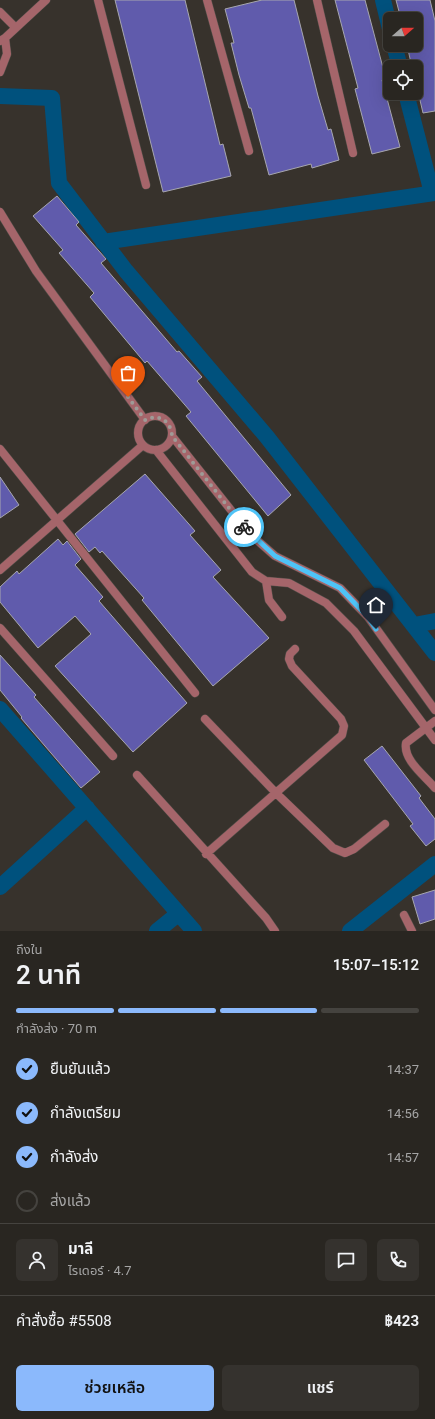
<!DOCTYPE html>
<html lang="th">
<head>
<meta charset="utf-8">
<style>
  :root { --surface:#292621; --page:#35322e; --text:#f1f3f6; --muted:#a5a5a5; --line:#45433f; --accent:#8bb9fc }
  body { margin:0; font-family:Roboto,"Noto Sans Thai",sans-serif; background:var(--page); color:var(--text); height:100vh; display:flex; flex-direction:column; font-size:15px; white-space:nowrap }
  * { box-sizing:border-box; margin:0 }
  p { font-size:13px; color:var(--muted) }
  .icon { flex:none; width:22px; height:22px; fill:none; stroke:currentColor; stroke-width:2; stroke-linecap:round; stroke-linejoin:round }
  .map { position:relative; height:931px; overflow:hidden }
  .drawer { display:flex; flex-direction:column; background:var(--surface); flex:1 }
  .drawer>* { flex:none }
  .needle { width:26px; rotate:70deg }
  .controls { position:absolute; left:383px; top:12px; display:grid; gap:8px }
  .controls a { display:grid; place-items:center; width:40px; height:40px; border-radius:6px; background:var(--surface); box-shadow:0 4px 16px #0002,0 0 0 1px var(--line); font-size:20px }
  .pin { position:absolute; display:grid; place-items:center; width:34px; height:34px; color:#fff; margin:-41px -17px; border-radius:50% 50% 50% 0; rotate:-45deg; box-shadow:0 0 4px #0007 }
  .pin .icon { rotate:45deg }
  .courier { position:absolute; display:grid; place-items:center; width:40px; height:40px; margin:-20px; border:3px solid #4fc3f7; border-radius:50%; background:#fff; color:#222; box-shadow:0 1px 5px #0007 }
  .head em { font-style:normal; font-weight:600 }
  .head div { display:flex; flex-direction:column-reverse }
  .head { display:flex; align-items:center; justify-content:space-between; height:68px; padding:0 16px }
  h1 { font-size:26px; font-weight:600; line-height:30px }
  .bar { display:grid; grid-template-columns:repeat(4,1fr); gap:6px 4px; align-content:center; height:48px; padding:0 16px }
  .bar i { height:5px; border-radius:3px; background:var(--line) }
  .bar .active { background:var(--accent) }
  .bar p { grid-column:span 4 }
  .line { display:flex; align-items:center; gap:10px; padding:0 16px; border-top:1px solid var(--line) }
  .line div { flex:1 }
  .round { display:grid; place-items:center; flex:none; width:42px; height:42px; border-radius:6px; background:var(--page) }
  ol { padding:0 16px; list-style:none }
  li { display:flex; align-items:center; gap:12px; height:44px }
  li p { margin-inline-start:auto }
  li .icon { padding:4px; border-radius:50%; background:var(--accent); color:#111; stroke-width:4 }
  li:last-child { color:var(--muted) }
  li i { width:22px; height:22px; border:2px solid var(--line); border-radius:50% }
  .button { display:flex; gap:8px; margin-top:auto; padding:8px 16px }
  .button a { flex:1; height:46px; border-radius:6px; background:var(--accent); color:#111; font-size:16px; font-weight:600; line-height:46px; text-align:center }
  .button a+a { background:var(--page); color:var(--text) }
  .map>svg:first-child { display:block }
</style>
</head>
<body>
<div class="map">
<svg width="435" height="931" viewBox="0 0 435 931">
  <rect width="100%" height="100%" fill="#37322c"/>
  <g fill="none" stroke-linecap="round" stroke-linejoin="round">
    <path stroke="#00517d" stroke-width="16" d="M 383,0 L 390,29
      M 394,45 L 400,67
      M 406,93 L 432,193
      M 0,96 L 52,98 L 59,183 L 126,271 L 267,437 L 435,653
      M 103,242 L 435,193
      M 414,625 L 435,621
      M 0,709 L 194,931
      M 0,887 L 87,808
      M 157,931 L 178,914
      M 350,931 L 435,864"/>
  </g>
  <path fill="#605bac" stroke="#a7a7af" d="M 115,0 L 185,0 L 220,145 L 223,144 L 231,176 L 163,192 Z
    M 262,0 L 294,0 L 318,96 L 328,130 L 331,129 L 339,160 L 312,168 L 311,164 L 269,175 L 251,108 L 249,108 L 239,75 L 231,43 L 234,43 L 225,9 Z
    M 335,0 L 365,0 L 386,79 L 382,80 L 400,147 L 372,154 L 355,89 L 358,88 Z
    M 396,0 L 430,0 L 435,21 L 435,111 L 423,113 L 416,83 L 416,62 L 411,63 L 407,45 L 416,45 L 416,19 L 401,19 Z
    M 57,196 L 79,222 L 76,225 L 106,259 L 101,263 L 177,352 L 179,351 L 202,377 L 197,381 L 291,495 L 268,516 L 186,416 L 191,412 L 147,361 L 145,363 L 90,297 L 94,293 L 59,253 L 63,250 L 33,216 Z
    M 145,474 L 195,531 L 190,535 L 221,570 L 213,577 L 269,638 L 213,686 L 142,600 L 144,598 L 102,551 L 100,553 L 95,547 L 89,552 L 75,534 Z
    M 0,477 L 19,505 L 0,518 Z
    M 58,539 L 63,545 L 67,541 L 81,559 L 75,565 L 103,597 L 99,601 L 187,703 L 133,752 L 55,666 L 91,634 L 75,616 L 38,648 L 0,602 L 0,587 L 17,571 L 19,574 Z
    M 0,655 L 36,695 L 34,697 L 100,772 L 81,788 L 21,718 L 22,717 L 0,690 Z
    M 382,746 L 421,796 L 419,798 L 435,819 L 435,839 L 426,846 L 410,826 L 413,824 L 364,760 Z
    M 435,890 L 435,919 L 420,924 L 412,897 Z"/>
  <g fill="none" stroke-linecap="round" stroke-linejoin="round">
    <g stroke="#544f4a" stroke-width="9">
      <path id="street" d="M 98,0 L 146,185
        M 207,0 L 249,151
        M 317,0 L 353,153
        M 0,12 L 15,27
        M 0,41 L 5,38 L 46,0
        M 0,72 L 7,54 L 5,38
        M 0,212 L 36,271 L 145,420
        M138 433a17 17 0 1 1 34 0a17 17 0 1 1-34 0Z
        M 172,436 L 250,534 L 275,556 L 340,588 L 368,617 L 435,710
        M 0,449 L 195,693
        M 156,450 L 252,572 L 266,581 L 289,583 L 326,603 L 354,631 L 435,740
        M 0,570 L 143,445
        M 266,581 L 269,600 L 282,617
        M 0,628 L 113,756
        M 205,719 L 276,793 L 333,848 L 345,853 L 354,849 L 385,824
        M 435,721 L 406,743 C 403,760 425,776 435,788
        M 137,775 L 266,918 L 275,931
        M 206,854 L 342,735 L 344,726 L 341,719 L 292,666 L 289,659 L 290,654 L 295,649
        M 404,915 L 412,931"/>
    </g>
    <use href="#street" stroke="#a5656a" stroke-width="8"/>
  </g>
  <g fill="none" stroke-linecap="round" stroke-linejoin="round">
    <path stroke="#9f9b97" stroke-width="4" stroke-dasharray="0 7.2" d="M 128,397 L 145,420 C 159,413 171,421 172,436 L 244,527"/>
    <path stroke="#4fc3f7" stroke-width="5" d="M 244,527 L 275,556 L 340,588 L 368,617 L 376,629"/>
  </g>
</svg>
<div class="controls">
<a><svg class="needle" viewBox="-14 -14 28 28"><path d="M0-13l5 13h-10z" fill="#e53935"/><path d="M0 13l5-13h-10z" fill="#a5a5a5"/></svg></a>
<a><svg class="icon" aria-label="locate" viewBox="0 0 24 24"><circle cx="12" cy="12" r="6"/><path d="M12 2v4M12 18v4M2 12h4M18 12h4"/></svg></a>
</div>
<div class="pin" style="left:128px;top:397px;background:#ea580c"><svg class="icon" aria-label="bag" viewBox="0 0 24 24"><path d="M5 8h14l-1 12H6zM9 8a3 3 0 0 1 6 0"/></svg></div>
<div class="pin" style="left:376px;top:629px;background:#1f2937"><svg class="icon" aria-label="home" viewBox="0 0 24 24"><path d="M3 11l9-7 9 7M6 9v11h12V9"/></svg></div>
<div class="courier" style="left:244px;top:527px"><svg class="icon" aria-label="bike" viewBox="0 0 24 24"><circle cx="6" cy="16" r="4"/><circle cx="18" cy="16" r="4"/><path d="M6 16l4-8h5l3 8M10 8l3 8H6M13 5h3"/></svg></div>
</div>
<section class="drawer">
<div class="head"><div><h1>2 นาที</h1><p>ถึงใน</p></div><em>15:07–15:12</em></div>
<div class="bar"><i class="active"></i><i class="active"></i><i class="active"></i><i></i><p>กำลังส่ง · 70 m</p></div>
<ol>
<li><svg class="icon" aria-label="check" viewBox="0 0 24 24"><path d="M5 12l5 5 9-10"/></svg>ยืนยันแล้ว<p>14:37</p></li>
<li><svg class="icon" aria-label="check" viewBox="0 0 24 24"><path d="M5 12l5 5 9-10"/></svg>กำลังเตรียม<p>14:56</p></li>
<li><svg class="icon" aria-label="check" viewBox="0 0 24 24"><path d="M5 12l5 5 9-10"/></svg>กำลังส่ง<p>14:57</p></li>
<li><i></i>ส่งแล้ว</li>
</ol>
<div class="line" style="height:72px"><a class="round"><svg class="icon" aria-label="person" viewBox="0 0 24 24"><circle cx="12" cy="8" r="4"/><path d="M4 21q1-7 8-7t8 7"/></svg></a><div><b>มาลี</b><p>ไรเดอร์ · 4.7</p></div><a class="round"><svg class="icon" aria-label="chat" viewBox="0 0 24 24"><path d="M4 5h16v11H9l-5 4z"/></svg></a><a class="round"><svg class="icon" aria-label="phone" viewBox="0 0 24 24"><path d="M5 4h4l2 5-3 2q2 4 5 5l2-3 5 2v4C11 20 4 13 5 4z"/></svg></a></div>
<div class="line" style="height:52px"><div>คำสั่งซื้อ #5508</div><b>฿423</b></div>
<div class="button"><a>ช่วยเหลือ</a><a>แชร์</a></div>
</section>
</body>
</html>
